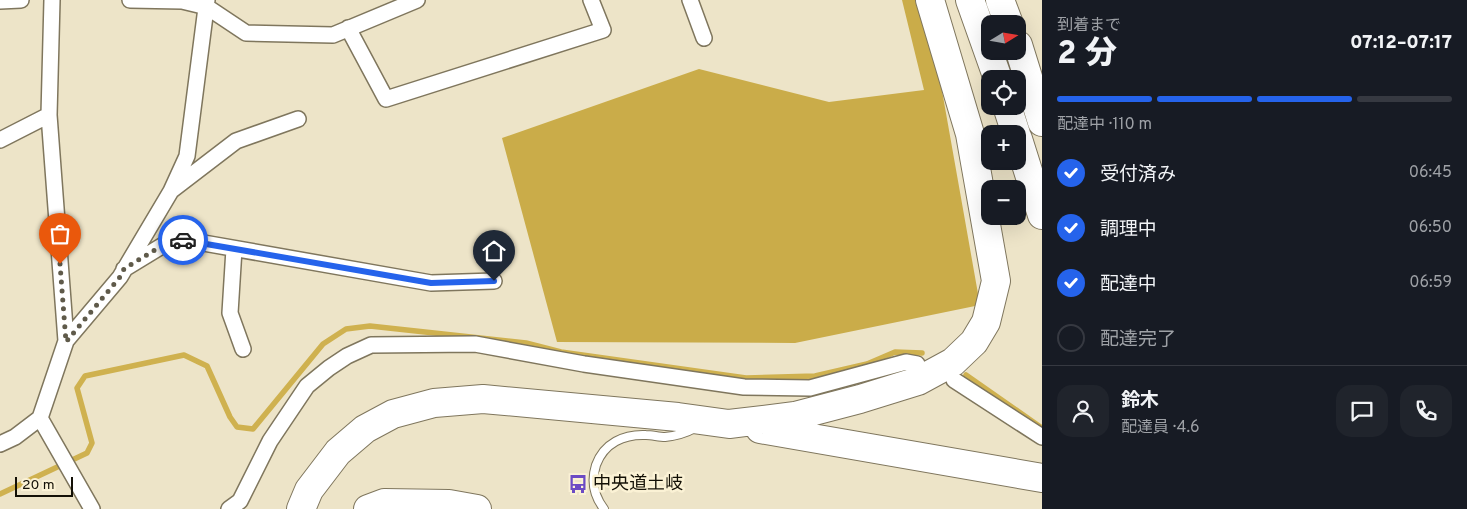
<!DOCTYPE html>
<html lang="ja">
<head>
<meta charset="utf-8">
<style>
  :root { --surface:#171b24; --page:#20242c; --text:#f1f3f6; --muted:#9ea1a6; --line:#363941; --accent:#2563eb }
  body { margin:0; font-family:Overpass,"Noto Sans JP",sans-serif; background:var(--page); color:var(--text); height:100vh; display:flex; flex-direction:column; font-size:19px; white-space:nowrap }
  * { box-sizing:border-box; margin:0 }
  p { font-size:16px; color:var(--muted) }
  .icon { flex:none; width:28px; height:28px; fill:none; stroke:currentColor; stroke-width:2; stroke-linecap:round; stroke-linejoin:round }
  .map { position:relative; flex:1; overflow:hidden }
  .panel { display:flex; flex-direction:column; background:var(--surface); width:425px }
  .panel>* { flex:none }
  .needle { width:32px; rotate:79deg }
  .tools { position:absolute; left:981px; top:15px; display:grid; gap:10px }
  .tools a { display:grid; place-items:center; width:45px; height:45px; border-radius:10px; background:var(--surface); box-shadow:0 5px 20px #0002; font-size:25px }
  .scale { position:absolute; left:15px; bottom:12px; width:58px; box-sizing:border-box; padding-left:5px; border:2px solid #131006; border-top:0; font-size:14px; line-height:18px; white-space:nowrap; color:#131006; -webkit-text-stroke:4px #fbf2d5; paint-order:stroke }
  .pin { position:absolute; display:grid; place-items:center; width:42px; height:42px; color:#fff; margin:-51px -21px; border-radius:50% 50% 50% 0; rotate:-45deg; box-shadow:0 0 5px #0007 }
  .pin .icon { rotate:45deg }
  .courier { position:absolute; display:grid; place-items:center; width:50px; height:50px; margin:-25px; border:4px solid #2563eb; border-radius:50%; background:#fff; color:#222; box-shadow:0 1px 6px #0007 }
  .headline em { font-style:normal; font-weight:800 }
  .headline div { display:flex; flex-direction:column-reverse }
  .headline { display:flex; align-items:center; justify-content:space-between; height:85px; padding:0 15px }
  h1 { font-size:32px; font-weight:800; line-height:38px }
  .bar { display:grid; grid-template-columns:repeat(4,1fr); gap:8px 5px; align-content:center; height:60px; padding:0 15px }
  .bar i { height:6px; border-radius:4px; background:var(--line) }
  .bar .on { background:var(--accent) }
  .bar p { grid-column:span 4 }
  .line { display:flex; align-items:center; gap:12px; padding:0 15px; border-top:1px solid var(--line) }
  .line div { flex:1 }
  .round { display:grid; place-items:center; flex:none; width:52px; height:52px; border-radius:15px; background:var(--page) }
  ol { padding:0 15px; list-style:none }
  li { display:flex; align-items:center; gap:15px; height:55px }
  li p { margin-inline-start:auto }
  li .icon { padding:5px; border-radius:50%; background:var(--accent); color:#fff; stroke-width:4 }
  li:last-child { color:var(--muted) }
  li i { width:28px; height:28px; border:2px solid var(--line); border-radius:50% }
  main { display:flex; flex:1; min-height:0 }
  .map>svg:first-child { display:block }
</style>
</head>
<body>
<main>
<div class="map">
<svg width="1042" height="509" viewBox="0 0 1042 509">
  <rect width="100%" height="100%" fill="#ede4c8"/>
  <path fill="#caac49" d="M 902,0 L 915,0 L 941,85 L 980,305 L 795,343 L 557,342 L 502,138 L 699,69 L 829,102 L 924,90 Z"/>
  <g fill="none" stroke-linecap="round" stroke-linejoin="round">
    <path stroke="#cfb14f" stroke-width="5.5" d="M 966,375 L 1042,428
      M 0,494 L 87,453 L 92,443 L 77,388 L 85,376 L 184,355 L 207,366 L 230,417 L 237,427 L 253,429 L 323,344 L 346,329 L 370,326 L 526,343 L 561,352 L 746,378 L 815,376 L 867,364 L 895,352 L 922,353"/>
    <g stroke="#7f765d" stroke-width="10">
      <path id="service" d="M 604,509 C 594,496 591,481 596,465 C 604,443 624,434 646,435 C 652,435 659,437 665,437 C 675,436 686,433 695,428"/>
    </g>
    <g stroke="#7f765d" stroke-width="18">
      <path id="minor" d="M 130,0 L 182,1 L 207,7 L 246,33 L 333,35 L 417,0
        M 690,0 L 704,38
        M 0,1 L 21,0
        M 348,28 L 386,99 L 603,30 L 591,0
        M 0,140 L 49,115
        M 172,190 L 236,141 L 298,119
        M 234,249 L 230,313 L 243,349
        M 124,269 L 175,238 L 431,283 L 494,281
        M 66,341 L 120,277 L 171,191 L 187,156 L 207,0
        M 954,380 L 1042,437
        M 40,418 L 92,509
        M 0,444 L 15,437 L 40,418 L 66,341 L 49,115 L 52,0
        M 229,509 L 240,501 L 270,441 L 307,386 L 329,368 L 347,356 L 371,345 L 475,344 L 584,364 L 744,387 L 810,388 L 906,362 L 917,364"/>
    </g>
    <g stroke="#7f765d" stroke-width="30">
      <path id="motorway" d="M 970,0 L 998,79
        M 1000,0 L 1009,24
        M 1018,45 L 1042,122
        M 1007,106 L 1016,134
        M 1018,139 L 1042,215
        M 760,429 L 1042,478
        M 301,509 L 309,490 L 338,452 L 365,429 L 393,414 L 434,403 L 483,399 L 678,417 L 729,424 L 795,416 L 860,399 L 918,381 L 953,362 L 974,342 L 986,322 L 996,281 L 970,134 L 930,0
        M 368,509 L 384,503 L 449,504 L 477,509"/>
    </g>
    <use href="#service" stroke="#fff" stroke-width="8"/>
    <use href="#minor" stroke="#fff" stroke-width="15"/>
    <use href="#motorway" stroke="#fff" stroke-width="28"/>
  </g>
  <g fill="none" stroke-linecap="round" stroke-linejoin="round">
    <path stroke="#5f5a4a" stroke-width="5" stroke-dasharray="0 9" d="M 60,264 L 66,342 L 120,277 L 124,269 L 174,238 L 183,240"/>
    <path stroke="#2563eb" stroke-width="6" d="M 183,240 L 431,283 L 494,281"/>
  </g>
  <defs>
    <g id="bus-bare" transform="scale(1.5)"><path d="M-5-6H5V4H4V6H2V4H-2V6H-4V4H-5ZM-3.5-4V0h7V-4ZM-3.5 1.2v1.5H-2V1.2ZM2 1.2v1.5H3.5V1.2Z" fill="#6c4bc4" stroke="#fbf2d5" stroke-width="2.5" paint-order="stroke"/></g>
  </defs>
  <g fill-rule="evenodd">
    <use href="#bus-bare" x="578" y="484"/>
  </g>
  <g text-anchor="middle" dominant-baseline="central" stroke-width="5" stroke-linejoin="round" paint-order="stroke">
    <g font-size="18" fill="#131006" stroke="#fbf2d5" text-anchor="start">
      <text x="593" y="484">中央道土岐</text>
    </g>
  </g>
</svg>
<div class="tools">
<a><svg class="needle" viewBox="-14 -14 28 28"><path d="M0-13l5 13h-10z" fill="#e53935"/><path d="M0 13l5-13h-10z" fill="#9ea1a6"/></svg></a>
<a><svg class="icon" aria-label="locate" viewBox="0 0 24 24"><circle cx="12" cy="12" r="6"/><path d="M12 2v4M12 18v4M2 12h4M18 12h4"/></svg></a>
<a>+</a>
<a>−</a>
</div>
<div class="scale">20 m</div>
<div class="pin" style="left:60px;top:264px;background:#ea580c"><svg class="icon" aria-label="bag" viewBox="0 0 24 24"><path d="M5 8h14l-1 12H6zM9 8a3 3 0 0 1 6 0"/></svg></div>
<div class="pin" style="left:494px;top:281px;background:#1f2937"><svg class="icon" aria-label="home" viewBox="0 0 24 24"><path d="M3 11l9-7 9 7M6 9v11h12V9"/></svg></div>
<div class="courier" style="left:183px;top:240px"><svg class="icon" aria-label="car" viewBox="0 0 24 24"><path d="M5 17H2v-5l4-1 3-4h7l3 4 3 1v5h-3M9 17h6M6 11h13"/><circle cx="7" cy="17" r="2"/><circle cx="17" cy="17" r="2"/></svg></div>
</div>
<section class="panel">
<div class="headline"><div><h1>2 分</h1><p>到着まで</p></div><em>07:12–07:17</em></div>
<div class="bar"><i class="on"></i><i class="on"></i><i class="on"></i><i></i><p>配達中 · 110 m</p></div>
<ol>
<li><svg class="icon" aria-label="check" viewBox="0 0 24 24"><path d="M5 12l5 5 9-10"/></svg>受付済み<p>06:45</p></li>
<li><svg class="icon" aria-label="check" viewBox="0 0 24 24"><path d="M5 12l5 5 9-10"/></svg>調理中<p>06:50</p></li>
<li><svg class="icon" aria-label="check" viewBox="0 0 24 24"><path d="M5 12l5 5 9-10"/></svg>配達中<p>06:59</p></li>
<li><i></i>配達完了</li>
</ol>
<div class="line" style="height:90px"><a class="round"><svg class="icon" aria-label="person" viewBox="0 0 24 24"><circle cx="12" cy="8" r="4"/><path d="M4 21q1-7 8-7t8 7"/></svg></a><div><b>鈴木</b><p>配達員 · 4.6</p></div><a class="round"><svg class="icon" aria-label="chat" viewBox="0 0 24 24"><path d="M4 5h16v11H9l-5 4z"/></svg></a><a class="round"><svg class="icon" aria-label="phone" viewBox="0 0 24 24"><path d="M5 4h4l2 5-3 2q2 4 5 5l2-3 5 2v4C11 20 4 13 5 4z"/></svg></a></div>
</section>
</main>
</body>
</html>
